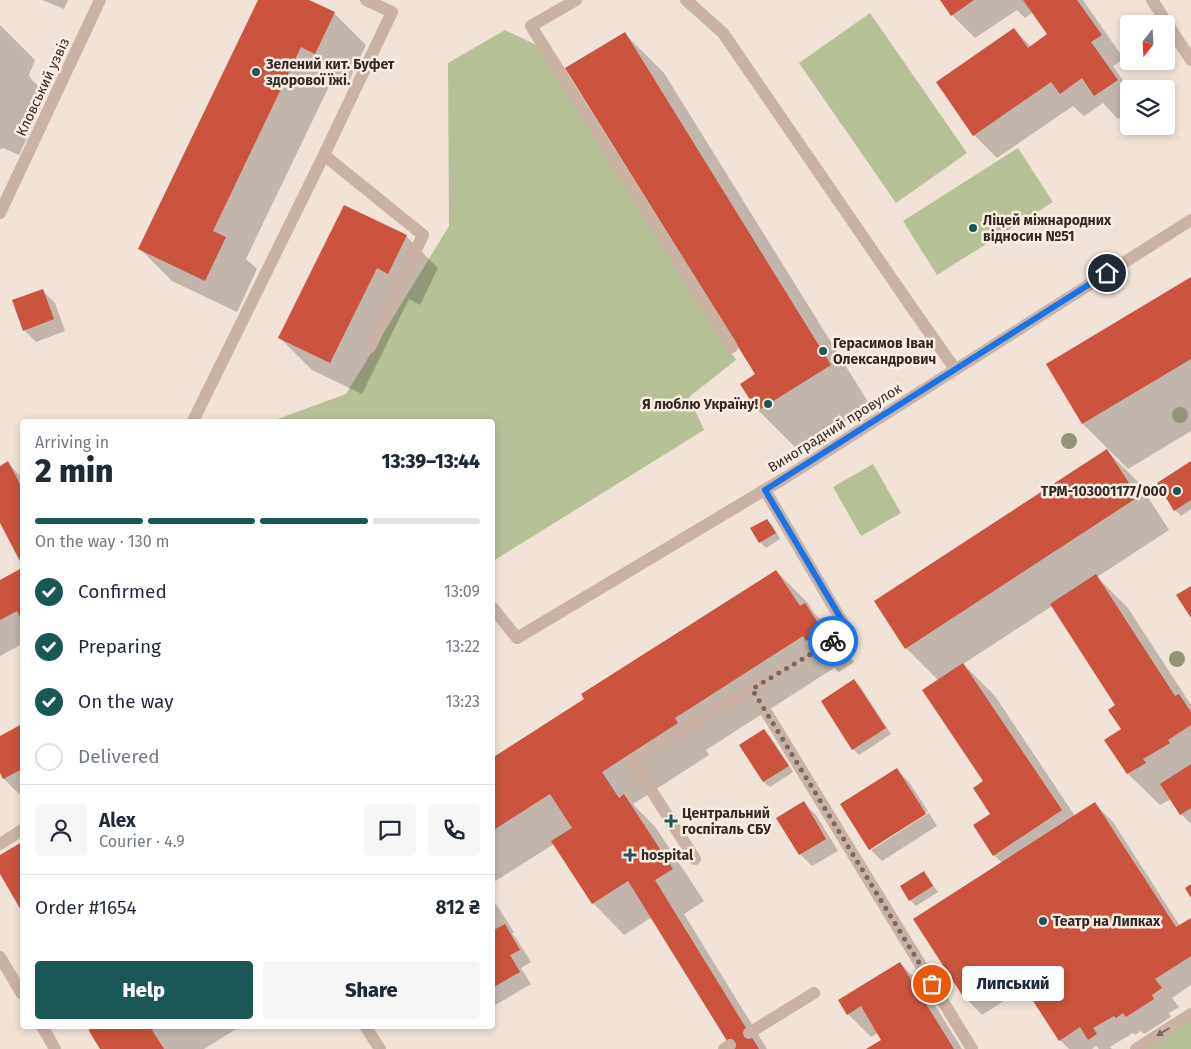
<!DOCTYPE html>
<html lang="en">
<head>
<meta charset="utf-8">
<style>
  :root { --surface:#fff; --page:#f6f6f7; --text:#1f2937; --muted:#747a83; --line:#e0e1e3; --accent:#1a5856 }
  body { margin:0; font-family:"Fira Sans",sans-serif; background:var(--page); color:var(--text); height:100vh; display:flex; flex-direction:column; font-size:19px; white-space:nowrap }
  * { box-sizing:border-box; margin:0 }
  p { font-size:16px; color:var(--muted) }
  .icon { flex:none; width:28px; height:28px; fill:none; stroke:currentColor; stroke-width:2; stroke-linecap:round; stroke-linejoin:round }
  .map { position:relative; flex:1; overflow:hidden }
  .details { position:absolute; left:20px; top:419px; width:475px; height:610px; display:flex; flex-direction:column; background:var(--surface); border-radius:5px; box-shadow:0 2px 8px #0003 }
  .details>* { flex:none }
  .needle { width:32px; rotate:198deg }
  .buttons { position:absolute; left:1120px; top:15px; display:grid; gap:10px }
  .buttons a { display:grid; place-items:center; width:55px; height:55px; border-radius:5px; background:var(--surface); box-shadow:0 2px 8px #0003; font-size:25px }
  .pin { position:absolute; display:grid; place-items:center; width:42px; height:42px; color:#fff; margin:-21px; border:2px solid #fff; border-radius:50%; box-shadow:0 1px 5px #0007 }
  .courier { position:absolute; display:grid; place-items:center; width:50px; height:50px; margin:-25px; border:4px solid #1a73e8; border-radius:50%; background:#fff; color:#222; box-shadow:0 1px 6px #0007 }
  .bubble { position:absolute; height:35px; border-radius:5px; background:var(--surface); box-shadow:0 2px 8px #0003; font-size:16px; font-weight:800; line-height:35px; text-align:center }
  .head em { font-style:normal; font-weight:800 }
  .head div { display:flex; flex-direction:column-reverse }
  .head { display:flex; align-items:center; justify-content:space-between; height:85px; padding:0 15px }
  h1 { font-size:32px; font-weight:800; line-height:38px }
  .bar { display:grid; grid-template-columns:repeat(4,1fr); gap:8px 5px; align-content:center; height:60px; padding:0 15px }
  .bar i { height:6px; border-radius:4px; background:var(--line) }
  .bar .selected { background:var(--accent) }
  .bar p { grid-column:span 4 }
  .line { display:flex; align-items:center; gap:12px; padding:0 15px; border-top:1px solid var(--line) }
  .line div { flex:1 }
  .round { display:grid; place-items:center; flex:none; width:52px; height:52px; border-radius:5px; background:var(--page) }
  ol { padding:0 15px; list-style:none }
  li { display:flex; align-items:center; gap:15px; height:55px }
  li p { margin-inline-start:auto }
  li .icon { padding:5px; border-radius:50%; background:var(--accent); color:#fff; stroke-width:4 }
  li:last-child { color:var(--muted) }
  li i { width:28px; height:28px; border:2px solid var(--line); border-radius:50% }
  .primary-button { display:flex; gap:10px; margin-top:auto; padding:10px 15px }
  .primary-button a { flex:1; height:58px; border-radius:5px; background:var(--accent); color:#fff; font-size:20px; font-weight:800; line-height:58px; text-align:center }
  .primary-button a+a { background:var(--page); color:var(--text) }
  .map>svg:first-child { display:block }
</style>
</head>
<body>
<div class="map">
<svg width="1191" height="1049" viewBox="0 0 1191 1049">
  <rect width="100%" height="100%" fill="#f2e3d8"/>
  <path fill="#b7c198" d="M 870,13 L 967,153 L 896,203 L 799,63 Z
    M 505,30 L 547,50 L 736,360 L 689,397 L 704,430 L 493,561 L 492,421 L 272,421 L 346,394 L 449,226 L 448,63 Z
    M 1018,148 L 1053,202 L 937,275 L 903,221 Z
    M 873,464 L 901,513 L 861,536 L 833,487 Z
    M 1191,1017 L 1191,1049 L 1138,1049 Z"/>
  <path fill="#0003" d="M 42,0 L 68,0 L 64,9 Z
    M 260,0 L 307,0 L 334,13 L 366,45 L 347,85 L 333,78 L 246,259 L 257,269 L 237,312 L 172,281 L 140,249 Z
    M 942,0 L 1083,0 L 1124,59 L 1113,66 L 1129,89 L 1129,111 L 1118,119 L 1103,103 L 1084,116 L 1073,106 L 997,158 L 974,135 L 1014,29 L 1031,47 L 1049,35 L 1033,12 L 1025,18 L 1017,10 L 975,38 L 952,15 Z
    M 0,25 L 35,60 L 29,75 L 31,79 L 47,94 L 19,155 L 3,148 L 0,149 Z
    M 624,33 L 664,73 L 870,405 L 798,450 L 758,410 L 757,374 Z
    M 406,236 L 438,268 L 420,305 L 409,299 L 362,394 L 312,370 L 280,338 Z
    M 1191,279 L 1191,431 L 1128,469 L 1083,424 L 1048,364 Z
    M 43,291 L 55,303 L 65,331 L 36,342 L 24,330 Z
    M 1107,451 L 1139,483 L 1169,530 L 1097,577 L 1128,608 L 1191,705 L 1191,824 L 1181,814 L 1171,799 L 1160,805 L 1128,774 L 1106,740 L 1122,730 L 1117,706 L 1052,606 L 963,664 L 995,696 L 1075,816 L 1095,804 L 1113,822 L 1180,926 L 1191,919 L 1191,985 L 1172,998 L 1179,1007 L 1169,1013 L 1171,1017 L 1144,1034 L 1141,1031 L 1135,1035 L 1133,1033 L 1110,1047 L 1112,1049 L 1099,1049 L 1096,1046 L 1092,1049 L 1069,1049 L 1060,1040 L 1026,987 L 982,1015 L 965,997 L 1002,863 L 994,855 L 991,814 L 985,782 L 939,681 L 906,648 Z
    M 1191,462 L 1191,509 L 1181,516 L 1175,510 Z
    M 8,463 L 22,478 L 22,562 L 0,520 L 0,467 Z
    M 767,520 L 773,526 L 780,539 L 766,548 L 760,542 Z
    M 22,569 L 22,644 L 0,656 L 0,581 Z
    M 776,571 L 808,603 L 814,613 L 837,636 L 854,662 L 839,672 L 834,668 L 706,750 L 709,755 L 633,804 L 656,828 L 704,901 L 684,914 L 767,1049 L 733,1049 L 652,917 L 624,935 L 593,903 L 554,844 L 492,883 L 492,760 L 586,700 Z
    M 854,681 L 860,686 L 891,734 L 859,755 L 853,749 Z
    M 22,726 L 22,797 L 4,779 L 0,770 L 0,738 Z
    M 764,731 L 770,736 L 793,772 L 770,787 L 764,782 L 740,746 Z
    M 897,770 L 909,782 L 928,811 L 871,847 L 871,850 L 929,813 L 937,826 L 882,861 L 870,849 Z
    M 804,803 L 816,815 L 838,851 L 812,866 L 800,854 Z
    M 22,844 L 22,910 L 0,872 L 0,857 Z
    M 924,873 L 929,879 L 938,892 L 916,906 L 910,900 Z
    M 492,898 L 514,932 L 512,934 L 516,938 L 531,962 L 521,968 L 531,984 L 492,1007 Z
    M 900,963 L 923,986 L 962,1049 L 868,1049 L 883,1040 L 878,1033 L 871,1037 L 848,1014 Z
    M 91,1026 L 241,1026 L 204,1049 L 101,1049 Z"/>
  <path fill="#ca543e" d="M 258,0 L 309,0 L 335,12 L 315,54 L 301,47 L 213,231 L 226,237 L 205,281 L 138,249 Z
    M 940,0 L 974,0 L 951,16 Z
    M 1023,0 L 1077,0 L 1102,35 L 1091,42 L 1118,80 L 1094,96 L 1082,78 L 1060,94 L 1051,82 L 973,136 L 936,82 L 1014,28 L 1028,48 L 1047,34 Z
    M 625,32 L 831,365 L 757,411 L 740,384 L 755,374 L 565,68 Z
    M 344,205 L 407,235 L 388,274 L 377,268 L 330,363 L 278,338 Z
    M 1191,277 L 1191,359 L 1082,424 L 1046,364 Z
    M 43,289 L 54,319 L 23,331 L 12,300 Z
    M 1107,449 L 1138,497 L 905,649 L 874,601 Z
    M 8,461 L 22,488 L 22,565 L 0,523 L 0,466 Z
    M 1191,461 L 1191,500 L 1174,511 L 1157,483 Z
    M 767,519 L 776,533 L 759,543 L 750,528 Z
    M 22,568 L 22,621 L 17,611 L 0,620 L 0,580 Z
    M 776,570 L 800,606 L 805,603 L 823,630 L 806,641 L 803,636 L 675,718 L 678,723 L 602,772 L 619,798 L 624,794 L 673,869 L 655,880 L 759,1049 L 732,1049 L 628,881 L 592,904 L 551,841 L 572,828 L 550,794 L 492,831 L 492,758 L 584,699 L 581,694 Z
    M 1096,574 L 1175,696 L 1179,694 L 1191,712 L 1191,725 L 1168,740 L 1170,743 L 1143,759 L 1146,763 L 1127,774 L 1104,740 L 1121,729 L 1108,710 L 1115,705 L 1050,604 Z
    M 1191,586 L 1191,618 L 1176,595 Z
    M 963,663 L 1062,810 L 993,856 L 973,825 L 990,814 L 973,788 L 983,781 L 922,690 Z
    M 854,679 L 886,728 L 852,750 L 821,701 Z
    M 22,724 L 22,769 L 3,779 L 0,773 L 0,736 Z
    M 764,729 L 789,766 L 763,782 L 739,745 Z
    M 1191,764 L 1191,808 L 1180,815 L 1160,784 Z
    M 897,768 L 926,814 L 869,850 L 840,804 Z
    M 804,801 L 826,839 L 799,855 L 776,818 Z
    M 1095,802 L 1176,927 L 1191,918 L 1191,956 L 1155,979 L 1162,988 L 1152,995 L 1154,999 L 1126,1017 L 1123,1013 L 1116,1018 L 1114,1016 L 1093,1028 L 1097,1034 L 1088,1040 L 1080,1027 L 1059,1041 L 1011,967 L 964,998 L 913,919 Z
    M 22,842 L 22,912 L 0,874 L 0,855 Z
    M 924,871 L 933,886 L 909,901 L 900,886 Z
    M 1191,884 L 1191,898 L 1185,888 Z
    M 505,924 L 520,950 L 510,955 L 520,972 L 492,988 L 492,931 Z
    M 900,962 L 954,1049 L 866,1049 L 881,1040 L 861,1006 L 847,1015 L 838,1000 Z
    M 90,1026 L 158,1026 L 152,1030 L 164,1049 L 100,1049 L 89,1031 Z"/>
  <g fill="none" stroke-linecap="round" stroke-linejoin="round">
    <path stroke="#cab2a4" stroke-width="12" d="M 576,0 L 531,26 L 732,347
      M 686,0 L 723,33 L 912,308 L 955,369
      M 324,155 L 423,235 L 370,347
      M 193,421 L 324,155 L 392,12 L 366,0
      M 492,607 L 517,638
      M 752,689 L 972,1049
      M 0,844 L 22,830
      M 695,859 L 632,760 L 842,635 L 843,623 L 765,490
      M 365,1026 L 380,1049
      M 749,1033 L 814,993
      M 724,1049 L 730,1045"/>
    <path stroke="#cab2a4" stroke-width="12" d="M 1152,0 L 1191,60
      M 517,638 L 788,476 L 1191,220
      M 1136,1049 L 1191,1014"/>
    <path stroke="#cab2a4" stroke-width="12" d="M 0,213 L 100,0
      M 0,957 L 22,994
      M 42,1026 L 55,1049"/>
  </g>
  <g fill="#949478">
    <circle cx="1180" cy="415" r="8"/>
    <circle cx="1069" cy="441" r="8"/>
    <circle cx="1177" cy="659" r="8"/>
  </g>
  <defs><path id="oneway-solid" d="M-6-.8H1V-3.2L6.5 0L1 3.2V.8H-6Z" transform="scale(1.25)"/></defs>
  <use fill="#78675f" href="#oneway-solid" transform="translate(1163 1032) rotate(148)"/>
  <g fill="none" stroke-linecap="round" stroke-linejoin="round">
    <path stroke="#776a64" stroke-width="5" stroke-dasharray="0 9" d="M 833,641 L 752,689 L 932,984"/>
    <path stroke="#1a73e8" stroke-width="6" d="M 833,641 L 842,635 L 843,622 L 765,490 L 1107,273"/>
  </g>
  <g fill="#1a5856" stroke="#faeee4" stroke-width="2">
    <circle cx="256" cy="72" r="5"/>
    <circle cx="973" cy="228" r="5"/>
    <circle cx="823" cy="351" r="5"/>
    <circle cx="768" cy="404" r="5"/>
    <circle cx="1177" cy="491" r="5"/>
    <path d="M668.5 813.5h5v5h5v5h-5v5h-5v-5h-5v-5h5z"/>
    <path d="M627.5 847.5h5v5h5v5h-5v5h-5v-5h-5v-5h5z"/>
    <circle cx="1043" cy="921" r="5"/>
  </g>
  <g text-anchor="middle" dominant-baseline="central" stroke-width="5" stroke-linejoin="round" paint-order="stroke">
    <g font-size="14" font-weight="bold" fill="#352926" stroke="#faeee4" text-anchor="start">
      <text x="266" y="64">Зелений кит. Буфет<tspan x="266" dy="16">здорової їжі.</tspan></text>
      <text x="983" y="220">Ліцей міжнародних<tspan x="983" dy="16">відносин №51</tspan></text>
      <text x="833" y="343">Герасимов Іван<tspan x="833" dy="16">Олександрович</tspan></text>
      <text x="758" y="404" text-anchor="end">Я люблю Україну!</text>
      <text x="1167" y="491" text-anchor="end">ТРМ-103001177/000</text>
      <text x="682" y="813">Центральний<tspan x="682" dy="16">госпіталь СБУ</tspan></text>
      <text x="641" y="855">hospital</text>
      <text x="1053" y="921">Театр на Липках</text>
    </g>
    <g font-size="14" fill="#352926" stroke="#faeee4">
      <text transform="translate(43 87) rotate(-65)">Кловський узвіз</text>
      <text transform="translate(835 428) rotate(-32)">Виноградний провулок</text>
    </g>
  </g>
</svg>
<div class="buttons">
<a><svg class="needle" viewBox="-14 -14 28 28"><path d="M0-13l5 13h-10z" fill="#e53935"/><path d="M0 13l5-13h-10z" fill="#747a83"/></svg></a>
<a><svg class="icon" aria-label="layers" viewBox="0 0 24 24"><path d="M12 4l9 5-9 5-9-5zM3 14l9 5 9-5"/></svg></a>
</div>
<div class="pin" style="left:932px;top:984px;background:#ea580c"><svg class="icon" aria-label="bag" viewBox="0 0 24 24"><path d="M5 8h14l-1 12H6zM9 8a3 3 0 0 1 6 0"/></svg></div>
<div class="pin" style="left:1107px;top:273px;background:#1f2937"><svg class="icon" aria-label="home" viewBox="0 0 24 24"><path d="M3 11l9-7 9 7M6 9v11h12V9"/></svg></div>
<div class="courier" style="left:833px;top:641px"><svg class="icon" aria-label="bike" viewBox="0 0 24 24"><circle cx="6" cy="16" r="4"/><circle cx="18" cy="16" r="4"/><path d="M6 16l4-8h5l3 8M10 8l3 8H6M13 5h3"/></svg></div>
<div class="bubble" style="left:962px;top:966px;width:102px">Липський</div>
<section class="details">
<div class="head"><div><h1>2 min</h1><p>Arriving in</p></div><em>13:39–13:44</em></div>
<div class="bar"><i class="selected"></i><i class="selected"></i><i class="selected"></i><i></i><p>On the way · 130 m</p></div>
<ol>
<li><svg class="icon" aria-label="check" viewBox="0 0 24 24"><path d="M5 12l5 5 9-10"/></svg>Confirmed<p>13:09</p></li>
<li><svg class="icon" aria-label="check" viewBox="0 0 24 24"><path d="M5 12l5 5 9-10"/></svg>Preparing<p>13:22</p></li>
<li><svg class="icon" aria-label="check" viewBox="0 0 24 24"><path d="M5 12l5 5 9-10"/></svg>On the way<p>13:23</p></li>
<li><i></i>Delivered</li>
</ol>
<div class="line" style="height:90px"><a class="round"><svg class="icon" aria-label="person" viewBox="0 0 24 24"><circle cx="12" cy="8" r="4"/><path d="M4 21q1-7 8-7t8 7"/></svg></a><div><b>Alex</b><p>Courier · 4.9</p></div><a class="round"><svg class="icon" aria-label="chat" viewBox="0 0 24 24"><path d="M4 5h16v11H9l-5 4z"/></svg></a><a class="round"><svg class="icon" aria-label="phone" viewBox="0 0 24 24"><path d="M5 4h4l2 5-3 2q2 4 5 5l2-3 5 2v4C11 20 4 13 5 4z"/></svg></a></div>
<div class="line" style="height:65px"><div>Order #1654</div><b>812 ₴</b></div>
<div class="primary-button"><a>Help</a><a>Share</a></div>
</section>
</div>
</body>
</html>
